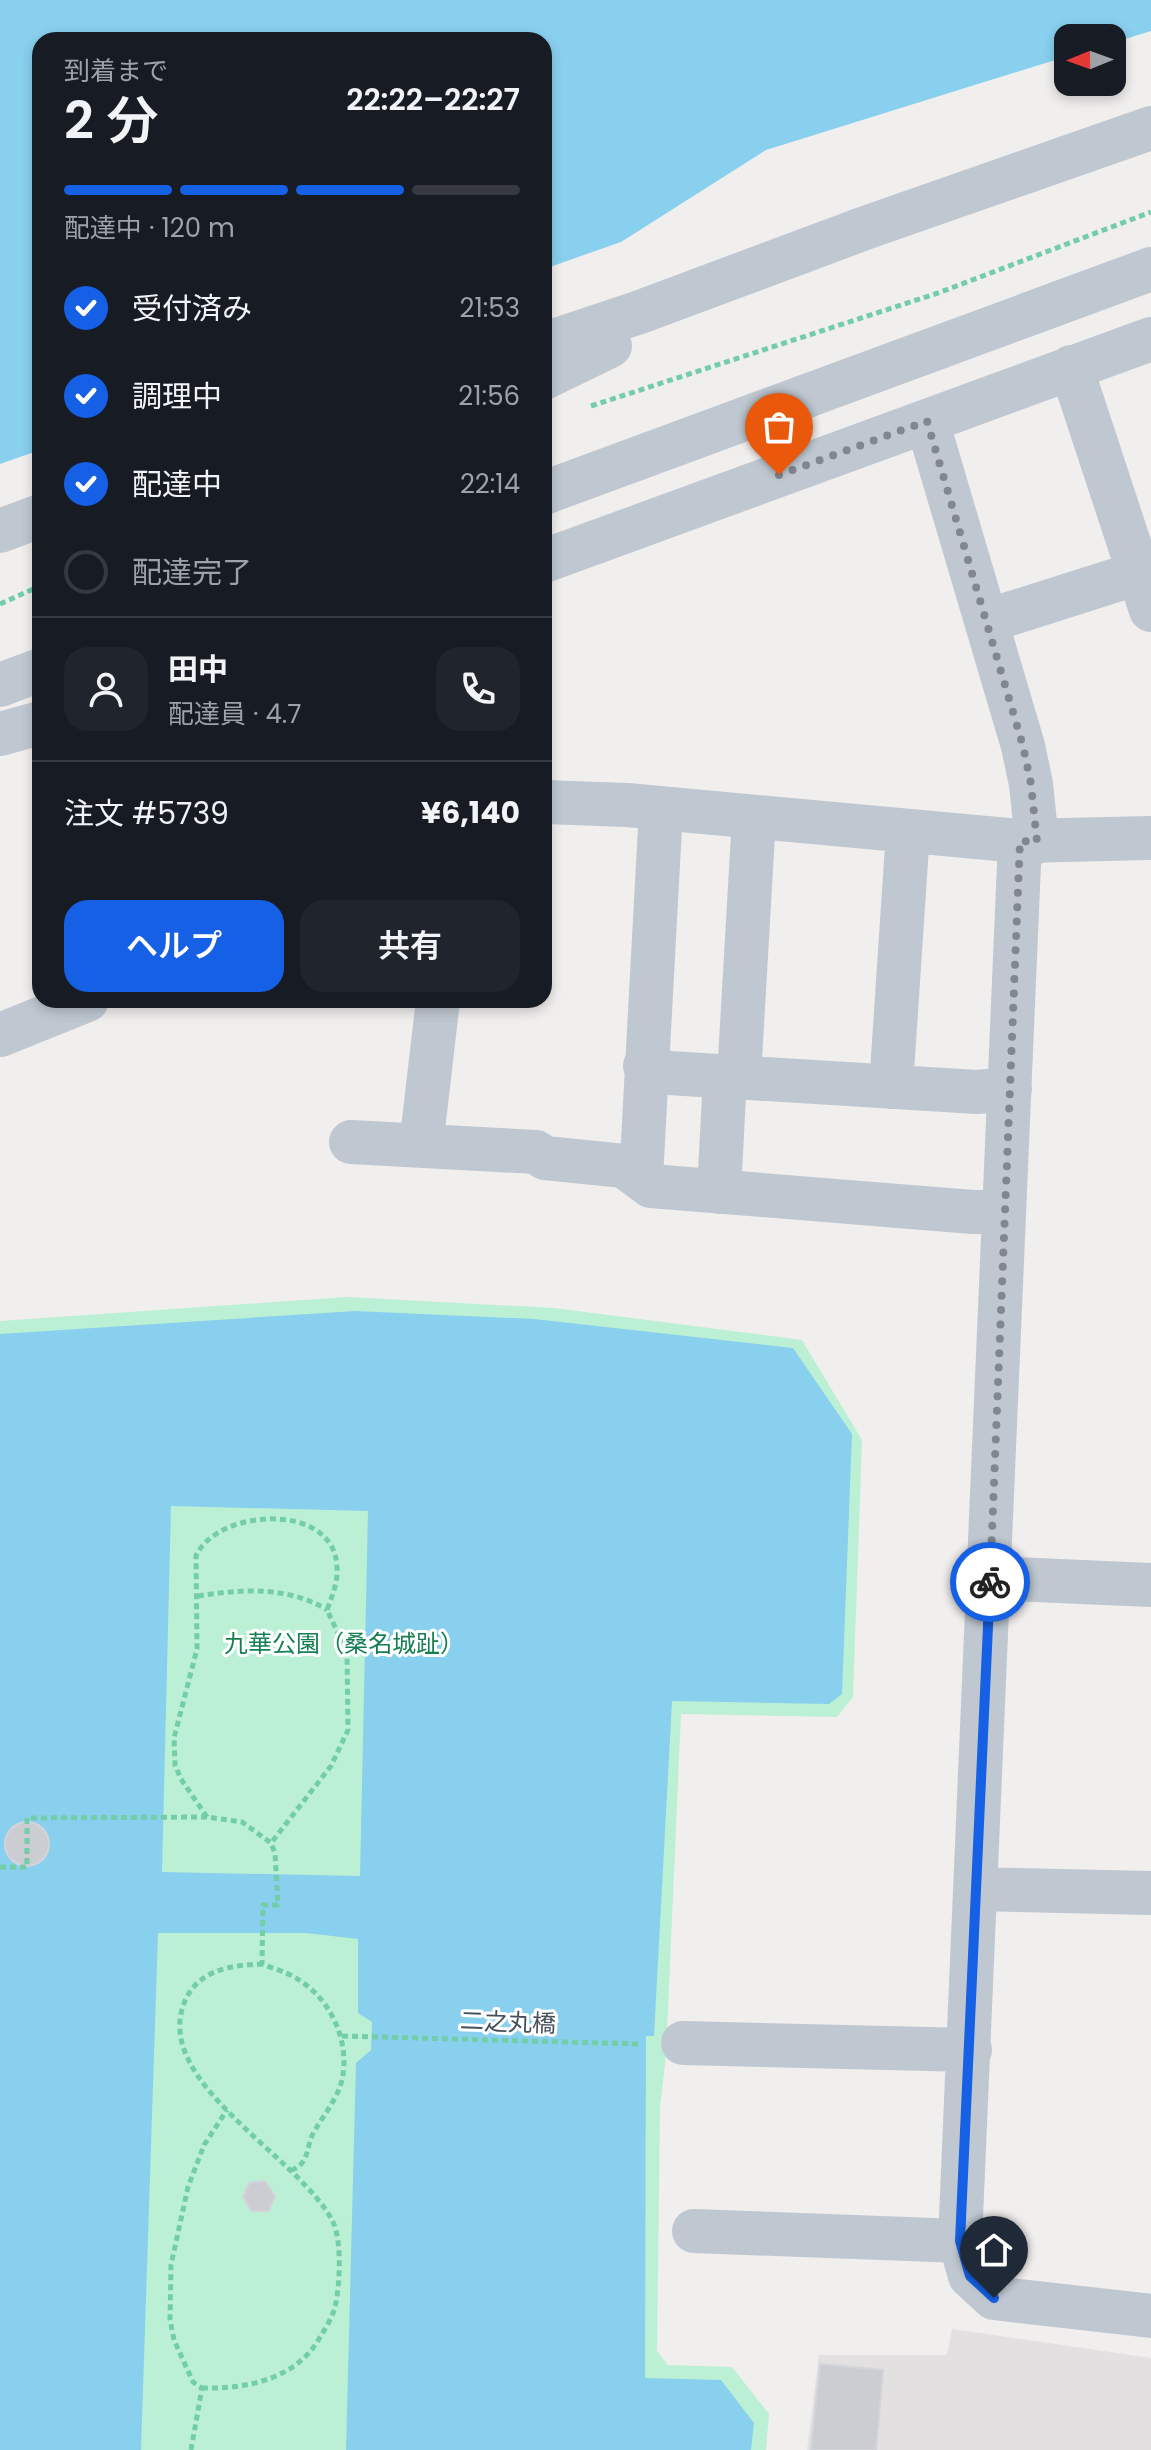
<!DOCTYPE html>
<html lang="ja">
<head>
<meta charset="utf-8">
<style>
  :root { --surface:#171b24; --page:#20242c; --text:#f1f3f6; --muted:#9ea1a6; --line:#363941; --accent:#1560e4 }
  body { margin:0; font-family:Poppins,"Noto Sans JP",sans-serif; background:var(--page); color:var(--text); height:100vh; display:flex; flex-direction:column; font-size:30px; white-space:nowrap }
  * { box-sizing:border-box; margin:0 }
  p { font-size:26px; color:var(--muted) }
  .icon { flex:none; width:44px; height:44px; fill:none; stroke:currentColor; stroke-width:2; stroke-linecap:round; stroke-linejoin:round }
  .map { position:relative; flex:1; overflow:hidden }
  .drawer { position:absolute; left:32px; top:32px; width:520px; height:976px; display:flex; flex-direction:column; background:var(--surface); border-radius:24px; box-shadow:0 4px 12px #0003 }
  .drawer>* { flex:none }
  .needle { width:52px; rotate:269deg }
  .buttons { position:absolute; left:1054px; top:24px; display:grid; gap:16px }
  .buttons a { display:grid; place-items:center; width:72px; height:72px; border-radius:16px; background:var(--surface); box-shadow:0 4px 12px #0003; font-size:40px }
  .pin { position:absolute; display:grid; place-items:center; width:68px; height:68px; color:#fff; margin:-82px -34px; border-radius:50% 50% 50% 0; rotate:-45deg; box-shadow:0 0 8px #0007 }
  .pin .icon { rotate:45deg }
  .courier { position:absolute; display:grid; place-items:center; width:80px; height:80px; margin:-40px; border:6px solid #1560e4; border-radius:50%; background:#fff; color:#222; box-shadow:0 2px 10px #0007 }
  .headline em { font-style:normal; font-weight:600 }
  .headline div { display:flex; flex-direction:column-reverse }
  .headline { display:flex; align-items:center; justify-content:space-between; height:136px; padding:0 32px }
  h1 { font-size:52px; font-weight:600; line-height:60px }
  .bar { display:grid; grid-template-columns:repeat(4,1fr); gap:12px 8px; align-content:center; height:96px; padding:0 32px }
  .bar i { height:10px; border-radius:6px; background:var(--line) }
  .bar .on { background:var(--accent) }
  .bar p { grid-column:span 4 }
  .line { display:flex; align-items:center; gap:20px; padding:0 32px; border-top:2px solid var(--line) }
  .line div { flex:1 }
  .round { display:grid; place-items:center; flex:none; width:84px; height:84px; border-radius:24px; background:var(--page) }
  ol { padding:0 32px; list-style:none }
  li { display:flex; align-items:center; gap:24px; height:88px }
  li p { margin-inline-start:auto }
  li .icon { padding:8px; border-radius:50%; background:var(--accent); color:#fff; stroke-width:4 }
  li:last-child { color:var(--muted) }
  li i { width:44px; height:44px; border:4px solid var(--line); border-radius:50% }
  .button { display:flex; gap:16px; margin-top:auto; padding:16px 32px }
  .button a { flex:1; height:92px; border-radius:24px; background:var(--accent); color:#fff; font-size:32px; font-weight:600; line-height:92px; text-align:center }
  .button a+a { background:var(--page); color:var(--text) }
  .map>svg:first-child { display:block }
</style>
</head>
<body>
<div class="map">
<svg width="1151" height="2450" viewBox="0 0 1151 2450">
  <rect width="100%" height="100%" fill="#f1eeee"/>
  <path fill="#e2e0e0" d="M 952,2329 L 1151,2358 L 1151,2450 L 807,2450 L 819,2355 L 947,2355 Z"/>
  <path fill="#bcf0d4" d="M 347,1297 L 554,1308 L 802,1340 L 862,1440 L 853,1697 L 837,1717 L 681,1714 L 666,2055 L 660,2107 L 657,2351 L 668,2365 L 732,2367 L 769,2414 L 766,2450 L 0,2450 L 0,1321 Z"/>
  <path fill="#88d0ee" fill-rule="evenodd" d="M 0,0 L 1151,0 L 1151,31 L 1112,43 L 1112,38 L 1068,38 L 1068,56 L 766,150 L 621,242 L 544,269 L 544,40 L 40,40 L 40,450 L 0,464 Z
    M 355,1311 L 534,1319 L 793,1348 L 852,1434 L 842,1694 L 829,1704 L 672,1701 L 654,2036 L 646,2036 L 645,2378 L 721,2380 L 754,2423 L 751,2450 L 346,2450 L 356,2063 L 371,2050 L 372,2022 L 358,2013 L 358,1939 L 306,1933 L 158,1933 L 141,2450 L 0,2450 L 0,1334 ZM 171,1506 L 368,1511 L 360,1876 L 162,1872 Z"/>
  <path fill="#cbcdd3" stroke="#d2d4da" stroke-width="2" d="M5 1844a22 22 0 1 1 44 0a22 22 0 1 1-44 0Z
    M 265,2181 L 275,2196 L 269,2211 L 251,2211 L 243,2197 L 249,2183 Z
    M 820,2364 L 883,2370 L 876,2450 L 811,2450 Z"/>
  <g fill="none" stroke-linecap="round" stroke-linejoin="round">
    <path stroke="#73cea8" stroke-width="5" stroke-dasharray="6 4" stroke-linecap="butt" d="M 591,406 L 938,293 L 1151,212
      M 0,604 L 40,586
      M 198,1596 C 241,1589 289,1586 327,1610
      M 207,1817 L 181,1779 L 175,1765 L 174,1738 L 197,1649 L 196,1556 C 217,1508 336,1501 337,1568 C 338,1583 332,1596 327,1610 L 347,1652 L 348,1730 L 331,1766 L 271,1843
      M 0,1867 L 27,1867 L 27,1818 L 207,1817 L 242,1822 L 271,1843 L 275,1853 L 278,1905 L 263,1905 L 262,1964 C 275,1969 290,1973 302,1982 C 333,2003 350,2044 342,2080 C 338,2097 324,2115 315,2130 C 305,2146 311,2162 292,2170
      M 342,2036 L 642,2044
      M 202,2388 C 245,2389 295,2380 319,2339 C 325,2329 332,2318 335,2307 C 340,2287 342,2240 333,2222 C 300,2156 150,2082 185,2001 C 198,1970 231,1965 262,1964
      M 191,2450 L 202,2388 L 193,2382 L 174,2340 L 170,2320 L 171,2265 L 188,2187 L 204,2145 L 227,2110"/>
    <path stroke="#bfc8d1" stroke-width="44" d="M 544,344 L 640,312 L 865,228 L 1151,128
      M 1071,367 L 1151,610
      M 544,378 L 610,346
      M 544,493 L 1151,269
      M 0,531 L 40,516
      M 544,561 L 927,421
      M 987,621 L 1151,569
      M 0,685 L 40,670
      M 0,734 L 40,723
      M 544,802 L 627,805 L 1020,841 L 1151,838
      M 1020,841 L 960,2241 L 970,2276 L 994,2298 L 1151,2316
      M 1037,842 L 1031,784 L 1023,746 L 927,421 L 1151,339
      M 0,1035 L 87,1000
      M 645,1066 L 669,1073 L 977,1092 L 1010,1089
      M 739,1077 L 754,817
      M 891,1087 L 908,831
      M 351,1142 L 536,1152 L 545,1158 L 624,1166 L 651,1186 L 973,1212 L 1004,1212
      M 421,1146 L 438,1000
      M 641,1178 L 661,809
      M 719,1192 L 725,1076
      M 990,1578 L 1151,1585
      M 976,1889 L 1151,1893
      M 683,2043 L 970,2050
      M 694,2231 L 960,2241"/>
  </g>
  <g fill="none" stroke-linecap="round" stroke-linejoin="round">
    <path stroke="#82878f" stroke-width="8" stroke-dasharray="0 14.4" d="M 779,475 L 927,421 L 1023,746 L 1031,784 L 1037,842 L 1020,841 L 990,1582"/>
    <path stroke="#1560e4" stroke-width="10" d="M 990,1582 L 960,2241 L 970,2276 L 994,2298"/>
  </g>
  <g text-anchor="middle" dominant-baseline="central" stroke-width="6" stroke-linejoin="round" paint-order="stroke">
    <g font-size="24" fill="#157f52" stroke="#fff">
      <text x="344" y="1643">九華公園（桑名城趾）</text>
    </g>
    <g font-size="24" fill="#46505c" stroke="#fff">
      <text transform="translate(508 2022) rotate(2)">二之丸橋</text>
    </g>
  </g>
</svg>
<div class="buttons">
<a><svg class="needle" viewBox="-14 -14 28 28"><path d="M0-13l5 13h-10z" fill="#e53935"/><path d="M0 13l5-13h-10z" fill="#9ea1a6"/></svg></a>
</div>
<div class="pin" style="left:779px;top:475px;background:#ea580c"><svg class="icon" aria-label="bag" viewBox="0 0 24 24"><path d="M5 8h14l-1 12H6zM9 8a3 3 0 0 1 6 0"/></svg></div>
<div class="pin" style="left:994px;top:2298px;background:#1f2937"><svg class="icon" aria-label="home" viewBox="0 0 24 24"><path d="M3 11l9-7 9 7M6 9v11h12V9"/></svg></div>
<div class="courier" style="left:990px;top:1582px"><svg class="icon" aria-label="bike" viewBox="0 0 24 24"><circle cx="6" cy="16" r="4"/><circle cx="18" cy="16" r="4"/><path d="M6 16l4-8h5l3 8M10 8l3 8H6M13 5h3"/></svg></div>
<section class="drawer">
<div class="headline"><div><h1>2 分</h1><p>到着まで</p></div><em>22:22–22:27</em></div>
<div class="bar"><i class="on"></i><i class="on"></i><i class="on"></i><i></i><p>配達中 · 120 m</p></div>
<ol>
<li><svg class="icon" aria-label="check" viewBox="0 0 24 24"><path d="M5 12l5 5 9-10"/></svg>受付済み<p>21:53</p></li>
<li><svg class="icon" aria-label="check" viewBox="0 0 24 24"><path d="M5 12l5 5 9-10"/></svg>調理中<p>21:56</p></li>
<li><svg class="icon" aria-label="check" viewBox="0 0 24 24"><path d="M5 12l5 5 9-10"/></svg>配達中<p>22:14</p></li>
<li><i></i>配達完了</li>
</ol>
<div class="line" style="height:144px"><a class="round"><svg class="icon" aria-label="person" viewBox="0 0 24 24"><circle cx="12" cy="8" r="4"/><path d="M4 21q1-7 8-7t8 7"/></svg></a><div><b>田中</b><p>配達員 · 4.7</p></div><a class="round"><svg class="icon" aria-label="phone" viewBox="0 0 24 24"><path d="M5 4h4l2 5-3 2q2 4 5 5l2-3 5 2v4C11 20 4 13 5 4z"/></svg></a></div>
<div class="line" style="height:104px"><div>注文 #5739</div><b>¥6,140</b></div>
<div class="button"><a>ヘルプ</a><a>共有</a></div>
</section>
</div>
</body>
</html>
